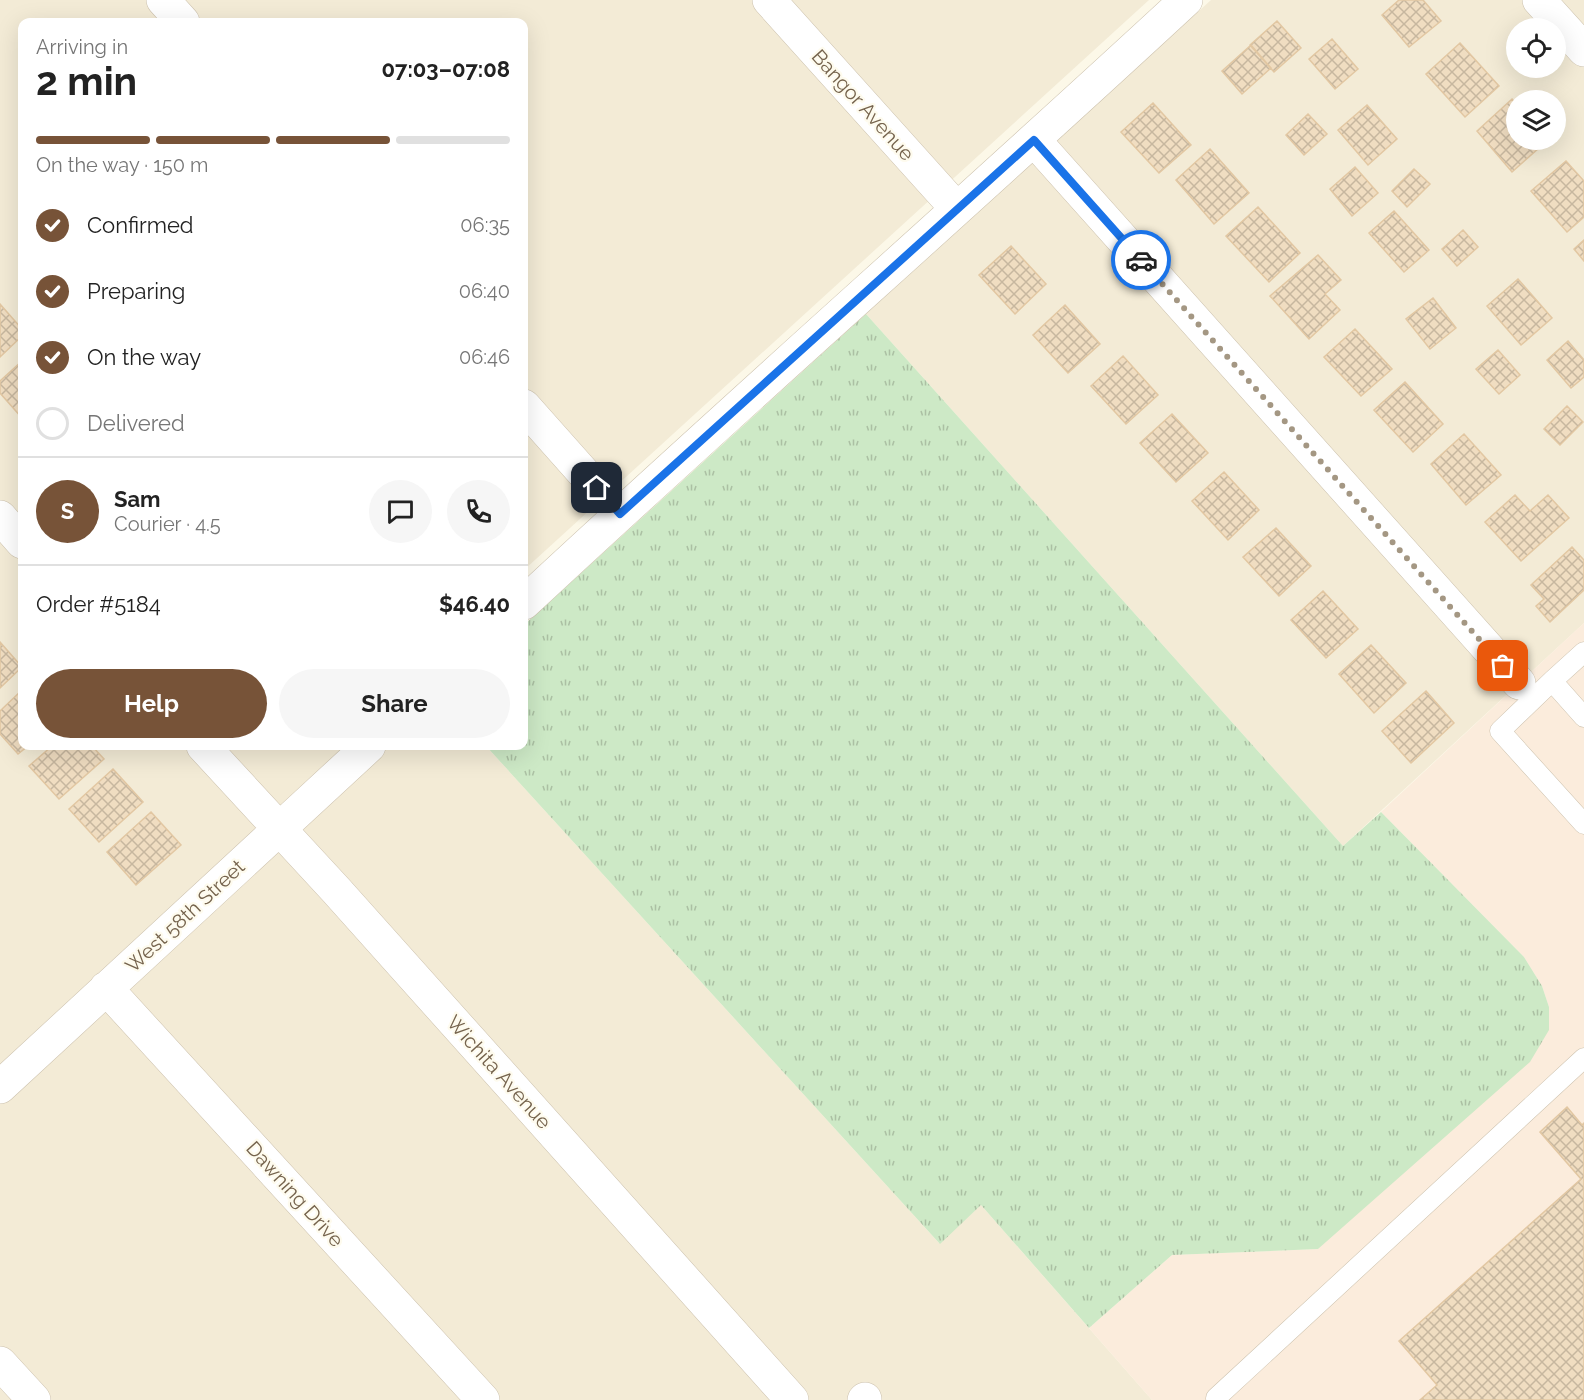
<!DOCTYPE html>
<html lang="en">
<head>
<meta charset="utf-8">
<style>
  :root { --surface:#fff; --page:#f6f6f6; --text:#222; --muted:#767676; --line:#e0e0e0; --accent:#775338 }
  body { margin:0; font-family:Raleway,sans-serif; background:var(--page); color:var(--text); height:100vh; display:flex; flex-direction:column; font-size:22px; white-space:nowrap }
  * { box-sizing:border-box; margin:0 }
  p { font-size:20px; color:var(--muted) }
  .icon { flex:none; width:33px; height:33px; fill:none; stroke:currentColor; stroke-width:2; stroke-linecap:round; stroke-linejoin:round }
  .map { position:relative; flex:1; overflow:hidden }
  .drawer { position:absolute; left:18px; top:18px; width:510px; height:732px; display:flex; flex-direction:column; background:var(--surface); border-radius:12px; box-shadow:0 6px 24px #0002 }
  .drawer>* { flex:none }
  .buttons { position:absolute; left:1506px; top:18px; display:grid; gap:12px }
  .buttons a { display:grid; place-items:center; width:60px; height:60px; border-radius:50%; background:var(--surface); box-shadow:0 6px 24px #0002; font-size:30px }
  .pin { position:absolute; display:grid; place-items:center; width:51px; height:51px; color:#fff; margin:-26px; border-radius:12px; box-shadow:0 3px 9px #0006 }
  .courier { position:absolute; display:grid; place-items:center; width:60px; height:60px; margin:-30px; border:4px solid #1a73e8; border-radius:50%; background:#fff; color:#222; box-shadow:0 2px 8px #0007 }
  .overview em { font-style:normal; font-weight:700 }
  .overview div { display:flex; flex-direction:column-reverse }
  .overview { display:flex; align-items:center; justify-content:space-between; height:102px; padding:0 18px }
  h1 { font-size:39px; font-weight:700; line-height:45px }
  .bar { display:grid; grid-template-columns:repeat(4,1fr); gap:9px 6px; align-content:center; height:72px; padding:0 18px }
  .bar i { height:8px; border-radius:4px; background:var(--line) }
  .bar .active { background:var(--accent) }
  .bar p { grid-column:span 4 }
  .line { display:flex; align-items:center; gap:15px; padding:0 18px; border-top:2px solid var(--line) }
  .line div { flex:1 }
  .round { display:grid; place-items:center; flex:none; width:63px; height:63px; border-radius:32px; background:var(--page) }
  ol { padding:0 18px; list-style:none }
  li { display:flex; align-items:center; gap:18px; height:66px }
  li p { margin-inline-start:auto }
  li .icon { padding:6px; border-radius:50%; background:var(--accent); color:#fff; stroke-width:4 }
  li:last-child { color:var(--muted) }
  li i { width:33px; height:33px; border:3px solid var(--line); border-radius:50% }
  .button { display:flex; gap:12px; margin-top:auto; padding:12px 18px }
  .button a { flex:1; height:69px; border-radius:36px; background:var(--accent); color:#fff; font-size:24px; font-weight:700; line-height:69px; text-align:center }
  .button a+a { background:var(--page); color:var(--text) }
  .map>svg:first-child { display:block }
</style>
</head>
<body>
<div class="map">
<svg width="1584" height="1400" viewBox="0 0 1584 1400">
  <defs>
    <pattern id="park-tufts" width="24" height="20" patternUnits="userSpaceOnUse" patternTransform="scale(1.5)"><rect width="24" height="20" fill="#cde9c6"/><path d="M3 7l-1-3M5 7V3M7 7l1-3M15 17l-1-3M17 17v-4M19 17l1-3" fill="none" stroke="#abc0a3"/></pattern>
    <pattern id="building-cross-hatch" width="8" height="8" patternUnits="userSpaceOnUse" patternTransform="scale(1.5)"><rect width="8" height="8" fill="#f0ddc1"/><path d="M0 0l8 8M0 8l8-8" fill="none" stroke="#c7b79f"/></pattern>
  </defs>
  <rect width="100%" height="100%" fill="#fcf8e8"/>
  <path fill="#f3ebd6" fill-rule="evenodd" d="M 0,0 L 1149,0 L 524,570 L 524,22 L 22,22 L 22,746 L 486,746 L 939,1243 L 981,1205 L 1152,1400 L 0,1400 Z
    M 1211,0 L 1584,0 L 1584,623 L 1343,846 L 866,314 ZM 1516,28 L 1556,28 L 1556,68 L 1516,68 ZM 1516,100 L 1556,100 L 1556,140 L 1516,140 Z"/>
  <path fill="#fbecdc" d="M 1584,623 L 1584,1400 L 1152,1400 L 1089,1328 L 1172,1255 L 1318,1249 L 1549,1007 L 1542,986 L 1524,957 L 1381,812 Z"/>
  <path fill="url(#park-tufts)" d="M 866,314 L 1343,846 L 1381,812 L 1524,957 L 1542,986 L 1549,1007 L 1549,1030 L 1530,1062 L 1318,1249 L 1172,1255 L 1089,1328 L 981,1205 L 940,1244 L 486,746 L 524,746 L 524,625 Z"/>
  <path fill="url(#building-cross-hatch)" stroke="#e2c7a2" stroke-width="1.5" d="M 1399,0 L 1423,0 L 1441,21 L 1409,47 L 1382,15 Z
    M 1277,21 L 1301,48 L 1274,72 L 1250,45 Z
    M 1332,39 L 1358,69 L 1335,89 L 1309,59 Z
    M 1460,43 L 1499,86 L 1465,117 L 1426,74 Z
    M 1251,45 L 1271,68 L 1242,94 L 1222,71 Z
    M 1512,99 L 1516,104 L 1516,140 L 1548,140 L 1512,172 L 1477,131 Z
    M 1153,103 L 1191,145 L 1159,173 L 1121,132 Z
    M 1367,105 L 1397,139 L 1368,165 L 1338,130 Z
    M 1308,114 L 1327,134 L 1304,155 L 1286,135 Z
    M 1210,149 L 1249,193 L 1214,224 L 1176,180 Z
    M 1566,161 L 1584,181 L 1584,217 L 1567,232 L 1531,191 Z
    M 1355,167 L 1378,193 L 1352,216 L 1330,189 Z
    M 1414,169 L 1430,184 L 1407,207 L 1392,191 Z
    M 1258,207 L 1300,253 L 1269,282 L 1226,236 Z
    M 1394,211 L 1429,250 L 1404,272 L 1369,233 Z
    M 1463,230 L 1478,247 L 1457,266 L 1442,249 Z
    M 1584,240 L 1584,261 L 1574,249 Z
    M 1011,246 L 1046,284 L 1015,314 L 979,275 Z
    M 1318,255 L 1341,280 L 1325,294 L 1340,310 L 1309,339 L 1270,296 Z
    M 1518,279 L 1552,318 L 1521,345 L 1487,306 Z
    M 1433,298 L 1456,328 L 1430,349 L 1406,319 Z
    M 0,304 L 22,329 L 22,336 L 0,357 Z
    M 1065,305 L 1100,344 L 1068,373 L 1033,335 Z
    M 1355,329 L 1392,369 L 1361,396 L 1324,357 Z
    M 1568,341 L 1584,360 L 1584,377 L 1571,388 L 1547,360 Z
    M 1498,350 L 1520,375 L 1499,394 L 1476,369 Z
    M 1123,356 L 1158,395 L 1126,424 L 1091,386 Z
    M 22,361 L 22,418 L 0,393 L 0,381 Z
    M 1405,382 L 1443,424 L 1413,452 L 1374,410 Z
    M 1567,406 L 1583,422 L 1560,445 L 1544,429 Z
    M 1172,414 L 1208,453 L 1176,482 L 1140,443 Z
    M 1464,434 L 1501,475 L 1466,505 L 1431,464 Z
    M 1224,472 L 1259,510 L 1228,540 L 1192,501 Z
    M 1515,495 L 1530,511 L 1548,495 L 1569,518 L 1521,561 L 1485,522 Z
    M 1276,528 L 1311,566 L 1279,596 L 1243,557 Z
    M 1572,547 L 1584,560 L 1584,590 L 1550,622 L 1536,606 L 1544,599 L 1531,585 Z
    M 1323,591 L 1358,629 L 1326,658 L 1291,620 Z
    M 0,642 L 22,667 L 0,688 Z
    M 1371,645 L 1406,683 L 1374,713 L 1339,674 Z
    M 22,690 L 22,746 L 28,746 L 18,754 L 0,734 L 0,711 Z
    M 1426,691 L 1454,723 L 1411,763 L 1382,731 Z
    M 52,746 L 92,746 L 104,759 L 59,799 L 29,766 Z
    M 113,769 L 143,802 L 99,842 L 69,809 Z
    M 151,812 L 181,845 L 136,885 L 107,852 Z
    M 1567,1107 L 1582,1125 L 1584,1123 L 1584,1400 L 1420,1400 L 1437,1385 L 1399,1341 L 1581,1179 L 1540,1132 Z"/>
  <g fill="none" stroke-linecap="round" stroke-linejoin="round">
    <g stroke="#cdc2ae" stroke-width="21">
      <path id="service" d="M 1584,652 L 1552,681 L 1584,717
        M 1552,681 L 1500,731 L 1584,824
        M 1218,1400 L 1216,1398 L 1584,1058"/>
    </g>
    <g stroke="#cdc2ae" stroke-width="34">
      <path id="minor" d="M 163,0 L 183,22
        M 769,0 L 957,209
        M 1034,140 L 1519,683
        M 524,406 L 620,514
        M 0,517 L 22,542
        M 524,603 C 742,400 967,203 1186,0
        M 203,746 L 336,890 L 792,1400
        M 106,988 L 483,1400
        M 0,1087 L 369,746
        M 0,1363 L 34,1400
        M 864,1400 L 865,1399"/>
    </g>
    <g stroke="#cdc2ae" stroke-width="34">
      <path id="tertiary" d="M 1539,0 L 1584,50"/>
    </g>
    <use href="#service" stroke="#fff" stroke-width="20"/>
    <use href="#minor" stroke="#fff" stroke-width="33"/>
    <use href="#tertiary" stroke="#fff" stroke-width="33"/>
  </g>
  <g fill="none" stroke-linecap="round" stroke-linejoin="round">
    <path stroke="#a49783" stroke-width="6" stroke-dasharray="0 10.8" d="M 1141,260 L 1503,666"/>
    <path stroke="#1a73e8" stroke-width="8" d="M 597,488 L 620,514 L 1034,140 L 1141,260"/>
  </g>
  <g text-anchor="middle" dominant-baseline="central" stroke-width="4.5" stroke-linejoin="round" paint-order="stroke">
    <g font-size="20" fill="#75634d" stroke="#fefbee">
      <text transform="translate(863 105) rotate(48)">Bangor Avenue</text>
      <text transform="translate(185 916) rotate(-43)">West 58th Street</text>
      <text transform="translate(499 1072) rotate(48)">Wichita Avenue</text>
      <text transform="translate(295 1194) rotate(48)">Dawning Drive</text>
    </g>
  </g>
</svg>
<div class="buttons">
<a><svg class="icon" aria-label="locate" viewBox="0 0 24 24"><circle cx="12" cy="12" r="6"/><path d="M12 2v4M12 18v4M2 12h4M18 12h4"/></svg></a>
<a><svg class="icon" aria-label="layers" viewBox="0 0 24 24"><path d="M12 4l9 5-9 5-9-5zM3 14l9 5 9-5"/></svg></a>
</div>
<div class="pin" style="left:1503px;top:666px;background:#ea580c"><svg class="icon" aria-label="bag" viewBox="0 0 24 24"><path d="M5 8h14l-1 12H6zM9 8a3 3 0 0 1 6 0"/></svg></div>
<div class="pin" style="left:597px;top:488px;background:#1f2937"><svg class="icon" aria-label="home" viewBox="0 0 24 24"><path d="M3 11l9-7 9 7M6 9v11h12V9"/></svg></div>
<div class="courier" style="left:1141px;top:260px"><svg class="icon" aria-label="car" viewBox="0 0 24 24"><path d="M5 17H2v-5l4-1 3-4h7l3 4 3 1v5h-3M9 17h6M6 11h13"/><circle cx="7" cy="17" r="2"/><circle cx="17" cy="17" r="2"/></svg></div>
<section class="drawer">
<div class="overview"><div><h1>2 min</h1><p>Arriving in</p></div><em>07:03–07:08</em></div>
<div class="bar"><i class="active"></i><i class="active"></i><i class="active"></i><i></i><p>On the way · 150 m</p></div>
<ol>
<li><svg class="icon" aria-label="check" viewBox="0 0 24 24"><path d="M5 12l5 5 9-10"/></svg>Confirmed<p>06:35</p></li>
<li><svg class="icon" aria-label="check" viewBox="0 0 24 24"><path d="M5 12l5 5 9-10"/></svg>Preparing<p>06:40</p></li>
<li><svg class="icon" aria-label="check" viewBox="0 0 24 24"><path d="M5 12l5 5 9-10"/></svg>On the way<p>06:46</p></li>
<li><i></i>Delivered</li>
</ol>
<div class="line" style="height:108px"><b class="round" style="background:var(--accent);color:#fff">S</b><div><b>Sam</b><p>Courier · 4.5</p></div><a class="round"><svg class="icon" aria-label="chat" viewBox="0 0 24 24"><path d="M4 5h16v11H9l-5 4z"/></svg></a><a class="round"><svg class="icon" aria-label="phone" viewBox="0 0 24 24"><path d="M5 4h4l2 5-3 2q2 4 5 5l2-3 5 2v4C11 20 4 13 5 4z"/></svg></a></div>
<div class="line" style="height:78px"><div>Order #5184</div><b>$46.40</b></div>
<div class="button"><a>Help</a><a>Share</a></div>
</section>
</div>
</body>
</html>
